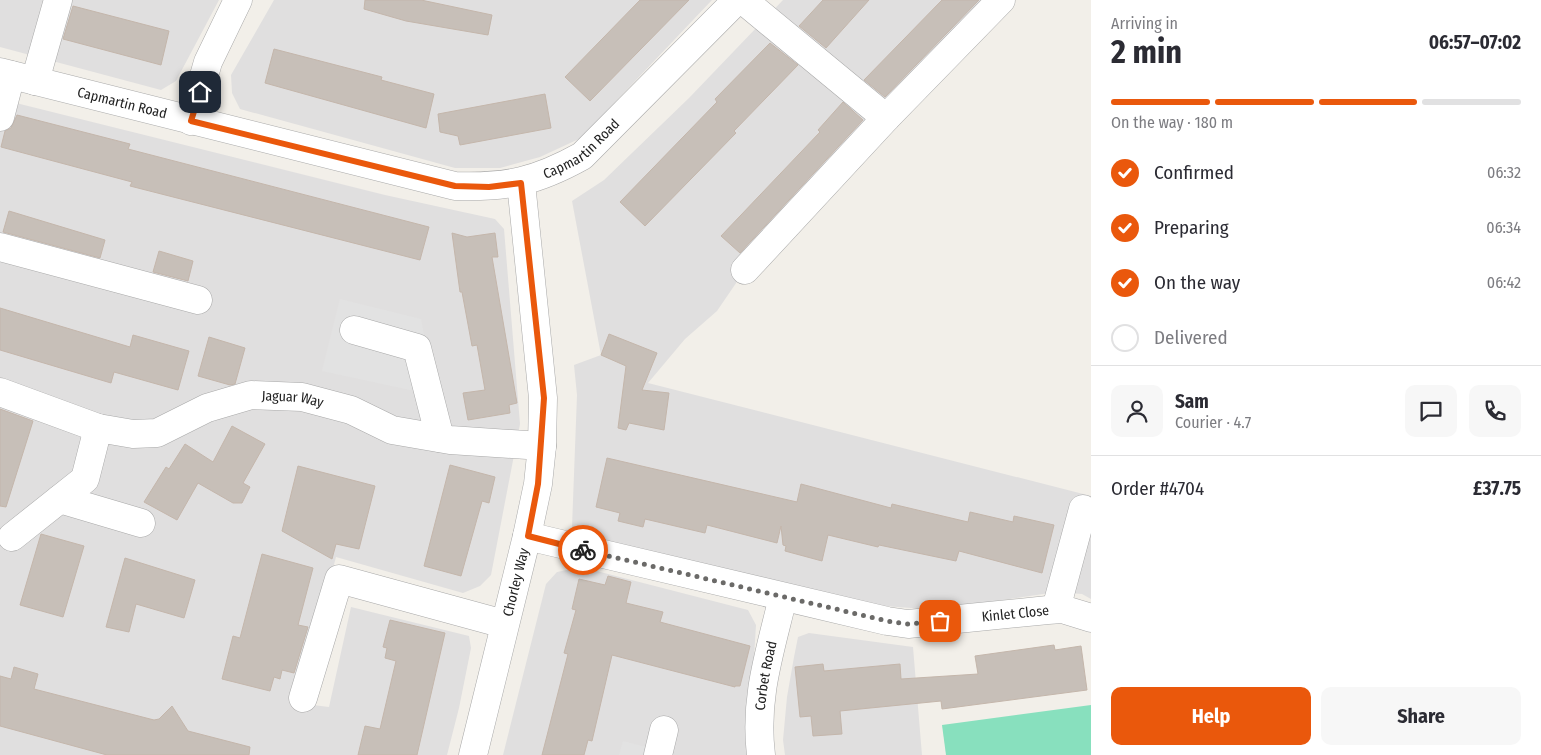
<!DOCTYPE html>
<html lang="en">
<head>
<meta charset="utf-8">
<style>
  :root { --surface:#fff; --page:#f7f7f7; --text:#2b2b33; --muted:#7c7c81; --line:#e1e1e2; --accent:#ea580c }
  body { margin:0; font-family:"Fira Sans Condensed",sans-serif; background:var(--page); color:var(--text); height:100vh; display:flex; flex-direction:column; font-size:19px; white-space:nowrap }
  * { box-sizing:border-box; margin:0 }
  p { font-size:16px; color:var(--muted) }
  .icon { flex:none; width:28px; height:28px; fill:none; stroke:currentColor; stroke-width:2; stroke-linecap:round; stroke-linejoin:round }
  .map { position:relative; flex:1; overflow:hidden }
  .panel { display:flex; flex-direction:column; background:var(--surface); width:450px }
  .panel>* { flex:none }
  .pin { position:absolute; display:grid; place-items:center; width:42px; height:42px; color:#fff; margin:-21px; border-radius:10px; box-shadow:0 2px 8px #0006 }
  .courier { position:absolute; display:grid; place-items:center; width:50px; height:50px; margin:-25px; border:4px solid #ea580c; border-radius:50%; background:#fff; color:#222; box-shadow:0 1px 6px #0007 }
  .summary em { font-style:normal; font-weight:700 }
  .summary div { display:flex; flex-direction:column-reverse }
  .summary { display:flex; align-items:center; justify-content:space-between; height:85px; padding:0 20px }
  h1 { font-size:32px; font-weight:700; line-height:38px }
  .bar { display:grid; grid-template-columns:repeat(4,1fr); gap:8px 5px; align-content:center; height:60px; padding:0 20px }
  .bar i { height:6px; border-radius:4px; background:var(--line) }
  .bar .current { background:var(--accent) }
  .bar p { grid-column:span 4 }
  .line { display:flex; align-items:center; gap:12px; padding:0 20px; border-top:1px solid var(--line) }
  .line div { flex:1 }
  .round { display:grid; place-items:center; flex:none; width:52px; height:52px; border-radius:10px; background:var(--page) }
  ol { padding:0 20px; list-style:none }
  li { display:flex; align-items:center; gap:15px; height:55px }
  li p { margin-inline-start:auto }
  li .icon { padding:5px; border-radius:50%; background:var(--accent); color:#fff; stroke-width:4 }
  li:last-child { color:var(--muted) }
  li i { width:28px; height:28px; border:2px solid var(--line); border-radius:50% }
  .cta { display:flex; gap:10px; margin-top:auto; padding:10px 20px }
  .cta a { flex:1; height:58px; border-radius:10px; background:var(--accent); color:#fff; font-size:20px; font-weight:700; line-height:58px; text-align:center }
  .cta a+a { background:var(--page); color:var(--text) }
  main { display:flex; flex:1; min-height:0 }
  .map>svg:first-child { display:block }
</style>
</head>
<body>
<main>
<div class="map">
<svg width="1091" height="755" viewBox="0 0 1091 755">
  <rect width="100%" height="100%" fill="#f2efe9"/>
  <path fill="#e0dfdf" d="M 0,0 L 219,0 L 176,81 L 161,90 L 0,47 Z
    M 274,0 L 712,0 L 581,138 L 540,157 L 500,168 L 455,168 L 240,109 L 232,93 L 231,75 Z
    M 783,0 L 1001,0 L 745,270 L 717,311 L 685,339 L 648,383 L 1091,496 L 1091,599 L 1082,594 L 1057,592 L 983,603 L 925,609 L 884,606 L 587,536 L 572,527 L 577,395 L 574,365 L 601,355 L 572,201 L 604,180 L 689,98 Z
    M 0,99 L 385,195 L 495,219 L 504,229 L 520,424 L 491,575 L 480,586 L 463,593 L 336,557 L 297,703 L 329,707 L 351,607 L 469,636 L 471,648 L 459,708 L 447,755 L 0,755 Z
    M 581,567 L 748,610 L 756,625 L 748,755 L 503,755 L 546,584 L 557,572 Z
    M 809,633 L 913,647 L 922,755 L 785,755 L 783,740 L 787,697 L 794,657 L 798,637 Z"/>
  <path fill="#88e0be" d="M 1091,705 L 1091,755 L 946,755 L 942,725 Z"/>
  <path fill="#e2e2e2" d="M 340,299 L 421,319 L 434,388 L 410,390 L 322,371 Z
    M 623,741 L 646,747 L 669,755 L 619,755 Z"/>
  <path fill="#c7bfb8" stroke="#c4b6ab" d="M 365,0 L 421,0 L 492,15 L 488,35 L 406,21 L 364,9 Z
    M 640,0 L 689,0 L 590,101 L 565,77 Z
    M 823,0 L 869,0 L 826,48 L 799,26 Z
    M 942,0 L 979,0 L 885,97 L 864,80 Z
    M 73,6 L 169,31 L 161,65 L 63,39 Z
    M 770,43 L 798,65 L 734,131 L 736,133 L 645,226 L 620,202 L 717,102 L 715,99 Z
    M 274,49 L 382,77 L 381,80 L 434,94 L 426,128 L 265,83 Z
    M 545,94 L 551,128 L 460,145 L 458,136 L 440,132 L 438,114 Z
    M 843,102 L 863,120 L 740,253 L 721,236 L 820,132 L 818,130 Z
    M 17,115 L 130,144 L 128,149 L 429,227 L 420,260 L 130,186 L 132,182 L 1,147 L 5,131 L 11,128 Z
    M 9,211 L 105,240 L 100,258 L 3,232 Z
    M 452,233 L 467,237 L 495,233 L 498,257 L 492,257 L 517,403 L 509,405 L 510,413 L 468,420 L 463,393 L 485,390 L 477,345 L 472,346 L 462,292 L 460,292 Z
    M 159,251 L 193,261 L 188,281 L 153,272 Z
    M 0,308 L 130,347 L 133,335 L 189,351 L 178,390 L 114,372 L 111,383 L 0,350 Z
    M 609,334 L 657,353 L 642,390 L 669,393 L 664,430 L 629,423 L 626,430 L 618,428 L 626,366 L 601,355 Z
    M 209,337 L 245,348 L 235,384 L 230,385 L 198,376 Z
    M 0,409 L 33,421 L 6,507 L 0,506 Z
    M 232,426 L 265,444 L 243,483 L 250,487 L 242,503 L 233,503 L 198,483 L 177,520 L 144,502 L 166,467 L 169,469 L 185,444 L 213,462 Z
    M 607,458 L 797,502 L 801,484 L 891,508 L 892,504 L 968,522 L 970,512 L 1013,522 L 1014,516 L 1054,525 L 1042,573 L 959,551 L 956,561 L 879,545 L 878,547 L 828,535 L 822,561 L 785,551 L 786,546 L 783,545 L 781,526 L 777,543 L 707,525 L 705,533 L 645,519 L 643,527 L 618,521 L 620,513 L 596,507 Z
    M 450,465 L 495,477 L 489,503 L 482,501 L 461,576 L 424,566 Z
    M 298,466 L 375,486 L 359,549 L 336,544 L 332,559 L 282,531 Z
    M 41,534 L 84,546 L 63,617 L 20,605 Z
    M 262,554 L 313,568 L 298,625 L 308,627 L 294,673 L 282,670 L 280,679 L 274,677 L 270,691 L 222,679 L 233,636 L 240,638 Z
    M 125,558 L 195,580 L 184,618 L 136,604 L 129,632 L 106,627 Z
    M 608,576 L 631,582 L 626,603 L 663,612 L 660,622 L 750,646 L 740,686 L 735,686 L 735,687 L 612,655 L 592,741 L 588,740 L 584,755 L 542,755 L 568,654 L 564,653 L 576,610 L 572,609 L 579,579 L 605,585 Z
    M 390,620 L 445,633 L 417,755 L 358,755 L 365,726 L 380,729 L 396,661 L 385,658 L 387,648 L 383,647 Z
    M 1054,645 L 1055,650 L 1081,646 L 1087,690 L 942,709 L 941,701 L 840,711 L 842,734 L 813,736 L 811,716 L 800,717 L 795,667 L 823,664 L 824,671 L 900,664 L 901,679 L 978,674 L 975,656 Z
    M 14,667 L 38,674 L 34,689 L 154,720 L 159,719 L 172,706 L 188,731 L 250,747 L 249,755 L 107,755 L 0,726 L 0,676 L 11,679 Z"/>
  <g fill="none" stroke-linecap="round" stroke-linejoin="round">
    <g stroke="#a9a9a9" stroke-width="29">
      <g id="minor">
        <path d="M 743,0 L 886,118 L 1001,0"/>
        <path id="s1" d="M 0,72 L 455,186 C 507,188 537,181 582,156 L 737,0"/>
        <path d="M 35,81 L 58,0"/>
        <path d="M 0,117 L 11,75"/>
        <path d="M 191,121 L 208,62 L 238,0"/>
        <path d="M 0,247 L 198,300"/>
        <path d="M 745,270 L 886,118"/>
        <path d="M 354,330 L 417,348 L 440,438"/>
        <path d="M 0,392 L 98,428"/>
        <path d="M 60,499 L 141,523"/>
        <path id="s2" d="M 527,536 L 887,621 L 908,624 L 1048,610 L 1062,609 L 1091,618"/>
        <path id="s3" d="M 12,537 L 85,479 L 98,428 L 133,434 L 157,433 L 207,408 L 251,395 L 302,397 L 351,410 L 392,430 L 450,440 L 542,446"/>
        <path d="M 1056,609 L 1083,509"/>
        <path d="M 303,698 L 339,579 L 504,624"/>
        <path id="s4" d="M 473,755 L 527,536 L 538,484 L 542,446 L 543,398 L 521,183"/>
        <path d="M 658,755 L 664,730"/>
        <path id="s5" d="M 761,755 C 754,698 770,652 783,597"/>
      </g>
    </g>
    <use href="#minor" stroke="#fff" stroke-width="28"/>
  </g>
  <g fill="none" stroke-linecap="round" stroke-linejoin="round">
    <path stroke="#6b6a68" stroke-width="5" stroke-dasharray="0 9" d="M 583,550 L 887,621 L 908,624 L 940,621"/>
    <path stroke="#ea580c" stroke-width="6" d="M 200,92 L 191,121 L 455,186 L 489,187 L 521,183 L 544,398 L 538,484 L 528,536 L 583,550"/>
  </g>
  <g text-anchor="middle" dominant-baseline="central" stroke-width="5" stroke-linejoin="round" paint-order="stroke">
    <g font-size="14" fill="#222" stroke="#fff">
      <text stroke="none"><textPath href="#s1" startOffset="126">Capmartin Road</textPath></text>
      <text stroke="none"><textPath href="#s1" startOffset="605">Capmartin Road</textPath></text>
      <text stroke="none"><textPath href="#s3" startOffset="349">Jaguar Way</textPath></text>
      <text stroke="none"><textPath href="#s4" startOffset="178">Chorley Way</textPath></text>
      <text stroke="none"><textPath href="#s2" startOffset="499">Kinlet Close</textPath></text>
      <text stroke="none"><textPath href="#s5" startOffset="80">Corbet Road</textPath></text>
    </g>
  </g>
</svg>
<div class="pin" style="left:940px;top:621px;background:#ea580c"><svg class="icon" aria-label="bag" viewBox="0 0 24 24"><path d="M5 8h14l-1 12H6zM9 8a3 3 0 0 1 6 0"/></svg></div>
<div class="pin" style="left:200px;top:92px;background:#1f2937"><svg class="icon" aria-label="home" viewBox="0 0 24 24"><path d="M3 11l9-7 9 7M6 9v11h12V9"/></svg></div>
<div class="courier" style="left:583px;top:550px"><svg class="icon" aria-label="bike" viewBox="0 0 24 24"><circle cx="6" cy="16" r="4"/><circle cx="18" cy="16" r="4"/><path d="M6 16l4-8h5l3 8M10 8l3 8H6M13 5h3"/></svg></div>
</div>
<section class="panel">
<div class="summary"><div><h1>2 min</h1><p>Arriving in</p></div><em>06:57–07:02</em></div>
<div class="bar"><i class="current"></i><i class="current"></i><i class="current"></i><i></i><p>On the way · 180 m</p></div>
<ol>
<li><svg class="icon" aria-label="check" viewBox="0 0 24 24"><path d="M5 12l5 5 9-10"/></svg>Confirmed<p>06:32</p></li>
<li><svg class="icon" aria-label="check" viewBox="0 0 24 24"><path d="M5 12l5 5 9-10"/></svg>Preparing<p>06:34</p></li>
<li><svg class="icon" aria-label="check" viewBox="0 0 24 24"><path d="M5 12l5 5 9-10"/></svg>On the way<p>06:42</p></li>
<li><i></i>Delivered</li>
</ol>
<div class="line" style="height:90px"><a class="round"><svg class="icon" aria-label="person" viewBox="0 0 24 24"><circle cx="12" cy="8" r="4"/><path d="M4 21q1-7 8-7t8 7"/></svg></a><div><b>Sam</b><p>Courier · 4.7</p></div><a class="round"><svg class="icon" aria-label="chat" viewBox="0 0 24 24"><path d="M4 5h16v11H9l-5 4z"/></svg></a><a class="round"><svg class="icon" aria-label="phone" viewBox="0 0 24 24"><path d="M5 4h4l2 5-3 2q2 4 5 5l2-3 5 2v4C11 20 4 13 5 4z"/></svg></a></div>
<div class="line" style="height:65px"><div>Order #4704</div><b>£37.75</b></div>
<div class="cta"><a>Help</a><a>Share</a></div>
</section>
</main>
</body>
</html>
